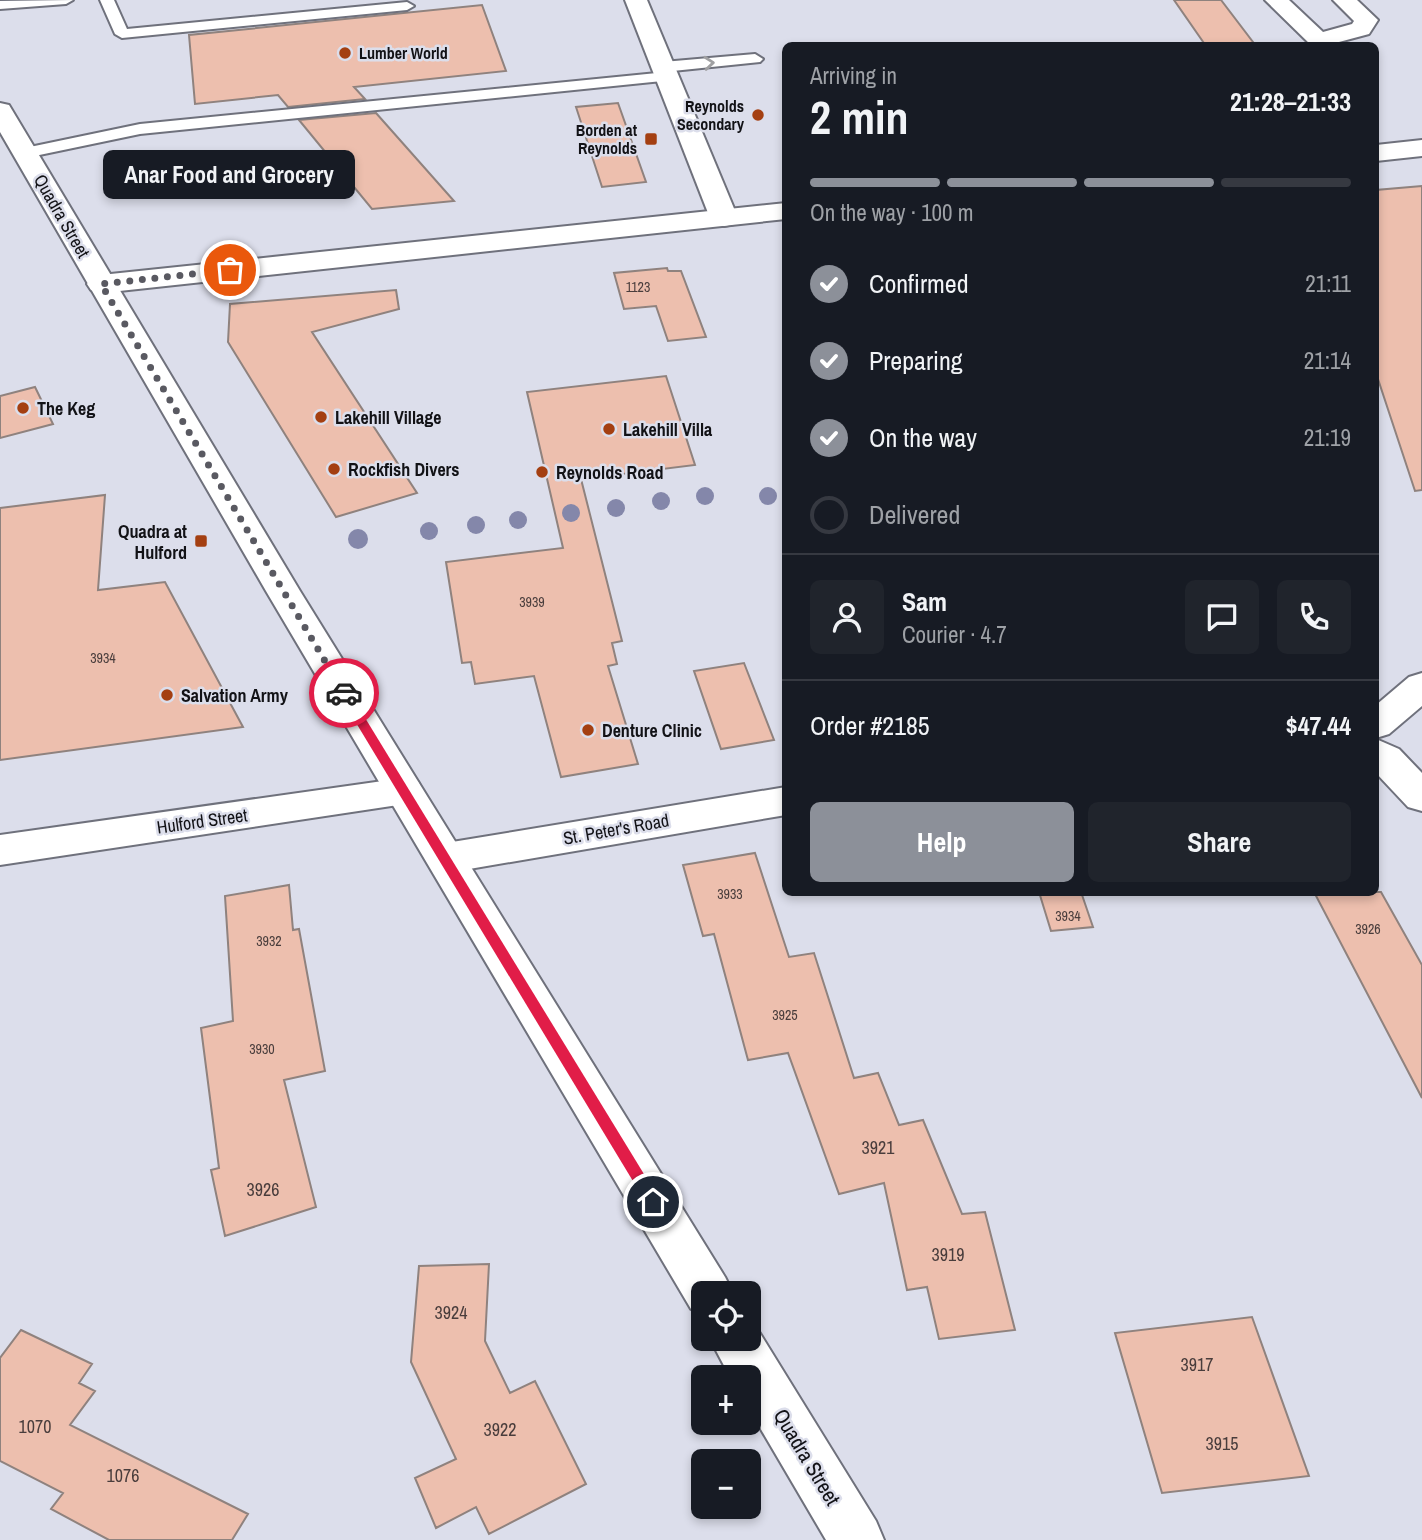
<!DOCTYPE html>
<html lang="en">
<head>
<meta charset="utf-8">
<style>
  :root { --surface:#171b24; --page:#20242c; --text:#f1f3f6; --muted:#9ea1a6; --line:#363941; --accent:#8c9099 }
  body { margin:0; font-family:"Archivo Narrow",sans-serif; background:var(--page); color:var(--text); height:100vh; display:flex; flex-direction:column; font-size:26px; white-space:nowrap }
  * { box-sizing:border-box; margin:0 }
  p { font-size:23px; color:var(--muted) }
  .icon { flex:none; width:38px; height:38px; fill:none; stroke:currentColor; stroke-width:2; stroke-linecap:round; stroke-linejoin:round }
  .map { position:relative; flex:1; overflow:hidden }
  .sheet { position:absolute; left:782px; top:42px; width:597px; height:854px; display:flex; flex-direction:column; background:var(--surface); border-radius:10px; box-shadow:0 4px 10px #0003 }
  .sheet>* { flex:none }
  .tools { position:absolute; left:691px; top:1281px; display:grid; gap:14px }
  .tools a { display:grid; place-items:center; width:70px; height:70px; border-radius:10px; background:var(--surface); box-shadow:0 4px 10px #0003; font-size:35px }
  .pin { position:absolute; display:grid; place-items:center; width:60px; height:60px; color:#fff; margin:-30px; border:4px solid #fff; border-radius:50%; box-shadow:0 2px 7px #0007 }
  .courier { position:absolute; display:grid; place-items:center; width:70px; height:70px; margin:-35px; border:5px solid #e11d48; border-radius:50%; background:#fff; color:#222; box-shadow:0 2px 9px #0007 }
  .bubble { position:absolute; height:49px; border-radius:10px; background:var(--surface); box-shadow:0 4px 10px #0003; font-size:23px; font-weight:700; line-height:49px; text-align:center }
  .headline em { font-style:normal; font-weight:700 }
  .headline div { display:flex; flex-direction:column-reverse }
  .headline { display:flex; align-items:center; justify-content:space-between; height:119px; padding:0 28px }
  h1 { font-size:46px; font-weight:700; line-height:52px }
  .bar { display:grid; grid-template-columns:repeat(4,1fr); gap:10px 7px; align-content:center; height:84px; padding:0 28px }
  .bar i { height:9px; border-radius:5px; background:var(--line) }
  .bar .current { background:var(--accent) }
  .bar p { grid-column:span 4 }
  .line { display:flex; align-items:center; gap:18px; padding:0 28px; border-top:2px solid var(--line) }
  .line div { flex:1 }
  .round { display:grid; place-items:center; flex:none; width:74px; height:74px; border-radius:10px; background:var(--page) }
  ol { padding:0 28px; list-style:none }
  li { display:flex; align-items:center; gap:21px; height:77px }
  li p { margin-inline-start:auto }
  li .icon { padding:7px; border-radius:50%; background:var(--accent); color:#fff; stroke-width:4 }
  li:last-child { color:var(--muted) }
  li i { width:38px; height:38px; border:4px solid var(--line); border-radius:50% }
  .primary-button { display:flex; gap:14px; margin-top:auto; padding:14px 28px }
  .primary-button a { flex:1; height:80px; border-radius:10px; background:var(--accent); color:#fff; font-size:28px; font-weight:700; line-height:80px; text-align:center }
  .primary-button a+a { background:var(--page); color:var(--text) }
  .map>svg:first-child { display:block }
</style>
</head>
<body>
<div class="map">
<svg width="1422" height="1540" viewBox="0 0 1422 1540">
  <rect width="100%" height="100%" fill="#dcdeeb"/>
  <path fill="#edbfae" stroke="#8f827e" stroke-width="2" d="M 1174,0 L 1221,0 L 1256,46 L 1206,46 Z
    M 482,5 L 506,71 L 354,87 L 365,99 L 288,107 L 278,95 L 195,104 L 189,35 Z
    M 618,103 L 646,182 L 602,187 L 576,107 Z
    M 376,113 L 454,201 L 372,209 L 299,120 Z
    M 1422,186 L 1422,490 L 1415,491 L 1376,373 L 1376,190 Z
    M 667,268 L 668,271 L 681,271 L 706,337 L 668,341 L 656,306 L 624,309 L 614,273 Z
    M 396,290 L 399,309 L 312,332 L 417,493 L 336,517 L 228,342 L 230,304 Z
    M 666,376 L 695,465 L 581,479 L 622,641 L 612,643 L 617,664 L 608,666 L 638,764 L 561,777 L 534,676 L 475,684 L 471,662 L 462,663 L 446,562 L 563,548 L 527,392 Z
    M 35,387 L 53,424 L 0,438 L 0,396 Z
    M 105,495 L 98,590 L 165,582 L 243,727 L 0,760 L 0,508 Z
    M 744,663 L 774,740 L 721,749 L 694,671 Z
    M 755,853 L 789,957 L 814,953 L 854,1078 L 878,1073 L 899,1125 L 923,1120 L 962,1214 L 985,1212 L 1015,1330 L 939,1339 L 927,1287 L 907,1290 L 884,1183 L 839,1194 L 788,1053 L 748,1060 L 714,934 L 703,936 L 683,865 Z
    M 289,885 L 293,930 L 299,929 L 325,1071 L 284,1080 L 316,1207 L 225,1236 L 211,1170 L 219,1168 L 201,1028 L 233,1021 L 225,896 Z
    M 1039,892 L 1081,892 L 1093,927 L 1051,931 Z
    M 1314,892 L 1381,892 L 1422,965 L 1422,1098 Z
    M 489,1264 L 485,1341 L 510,1393 L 535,1381 L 586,1484 L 489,1534 L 476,1507 L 436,1528 L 415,1478 L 456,1459 L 411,1362 L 419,1266 Z
    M 1252,1317 L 1309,1476 L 1162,1493 L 1115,1333 Z
    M 21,1330 L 92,1364 L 79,1383 L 95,1391 L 70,1425 L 248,1514 L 232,1540 L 109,1540 L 51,1509 L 63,1493 L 0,1461 L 0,1358 Z"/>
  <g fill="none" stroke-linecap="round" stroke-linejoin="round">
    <g stroke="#6f717c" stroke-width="4">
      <path id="service" d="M 73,0 L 66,4 L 0,9 L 0,1 Z
        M 100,0 L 114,0 L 127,29 L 407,2 L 414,6 L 407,10 L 122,38 L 115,34 Z
        M 755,54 L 763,59 L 760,62 L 663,72 L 655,67 L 663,62 Z
        M 667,72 L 672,74 L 675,77 L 672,80 L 140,134 L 25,158 L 17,153 L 25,148 L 140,124 Z"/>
    </g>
    <g stroke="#6f717c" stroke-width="4">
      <path id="minor" d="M 1265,0 L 1289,0 L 1323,32 L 1352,24 L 1354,21 L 1333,0 L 1357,0 L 1378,20 L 1369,34 L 1324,46 L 1312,46 Z
        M 1422,140 L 1422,156 L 1376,161 L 1376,145 Z
        M 786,203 L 786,219 L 101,293 L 91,290 L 87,284 L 91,278 L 101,275 Z
        M 1422,673 L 1422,706 L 1389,734 L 1376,738 L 1376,705 L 1409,677 Z
        M 1376,739 L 1399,749 L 1422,773 L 1422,811 L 1408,807 L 1376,773 Z
        M 404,778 L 418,782 L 423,792 L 418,802 L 0,865 L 0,835 Z
        M 786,787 L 786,815 L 446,873 L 432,869 L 426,858 L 432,847 L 446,843 Z"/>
    </g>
    <g stroke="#6f717c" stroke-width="4">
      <path id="tertiary" d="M 625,0 L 647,0 L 738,218 L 734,224 L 724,226 L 714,224 L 710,218 Z"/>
    </g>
    <g stroke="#6f717c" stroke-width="4">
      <path id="secondary" d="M 0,103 L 9,105 L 12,110 L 300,591 L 725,1277 L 733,1293 L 704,1293 L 704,1314 L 691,1309 L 266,591 L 0,132 Z
        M 749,1321 L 753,1322 L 876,1521 L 884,1540 L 826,1540 L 749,1409 L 749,1377 L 730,1377 L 710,1339 L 749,1339 Z"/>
    </g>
    <use href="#service" fill="#fff" fill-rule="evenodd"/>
    <use href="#minor" fill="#fff" fill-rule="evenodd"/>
    <use href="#tertiary" fill="#fff" fill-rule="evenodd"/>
    <use href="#secondary" fill="#fff" fill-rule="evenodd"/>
  </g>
  <g fill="#8487aa">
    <circle cx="705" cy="496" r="9"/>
    <circle cx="768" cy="496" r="9"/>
    <circle cx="661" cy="501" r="9"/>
    <circle cx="616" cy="508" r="9"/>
    <circle cx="571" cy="513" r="9"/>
    <circle cx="518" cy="520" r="9"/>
    <circle cx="476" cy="525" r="9"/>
    <circle cx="429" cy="531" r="9"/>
    <circle cx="358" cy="539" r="10"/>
  </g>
  <defs><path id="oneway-chevron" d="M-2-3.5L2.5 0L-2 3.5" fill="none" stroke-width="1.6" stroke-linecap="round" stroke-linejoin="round" transform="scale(1.75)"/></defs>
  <use stroke="#a0a0a2" href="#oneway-chevron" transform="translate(709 63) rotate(-5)"/>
  <path fill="#e11d48" d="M 344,689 L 348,690 L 658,1197 L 658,1206 L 648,1206 L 338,693 Z"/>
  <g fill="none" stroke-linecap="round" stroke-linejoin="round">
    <path stroke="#595961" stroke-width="7" stroke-dasharray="0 12.6" d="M 230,270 L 101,284 L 344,693"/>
  </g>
  <g fill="#a43f11" stroke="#dcdeeb" stroke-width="2.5">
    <circle cx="345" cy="53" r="7"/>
    <circle cx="758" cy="115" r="7"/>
    <rect x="644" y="132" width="14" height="14" rx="3.5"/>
    <circle cx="23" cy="408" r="7"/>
    <circle cx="321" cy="417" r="7"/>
    <circle cx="609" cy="429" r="7"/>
    <circle cx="334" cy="469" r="7"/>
    <circle cx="542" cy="472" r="7"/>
    <rect x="194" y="534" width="14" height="14" rx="3.5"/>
    <circle cx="167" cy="695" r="7"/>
    <circle cx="588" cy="730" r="7"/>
  </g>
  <g text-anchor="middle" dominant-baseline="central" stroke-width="5" stroke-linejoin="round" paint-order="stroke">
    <g font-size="14" fill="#493d3c">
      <text x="638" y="287">1123</text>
      <text x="532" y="602">3939</text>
      <text x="103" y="658">3934</text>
      <text x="730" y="894">3933</text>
      <text x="1068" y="916">3934</text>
      <text x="1368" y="929">3926</text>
      <text x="269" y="941">3932</text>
      <text x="785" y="1015">3925</text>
      <text x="262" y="1049">3930</text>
    </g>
    <g font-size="16" font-weight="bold" fill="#121216" stroke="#dcdeeb" text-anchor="end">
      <text x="359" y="53" text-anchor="start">Lumber World</text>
      <text x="744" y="106">Reynolds<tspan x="744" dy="18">Secondary</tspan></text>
      <text x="637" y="130">Borden at<tspan x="637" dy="18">Reynolds</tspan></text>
    </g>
    <g font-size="18" fill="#121216" stroke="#dcdeeb">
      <text transform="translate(62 216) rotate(60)">Quadra Street</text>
      <text transform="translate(202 821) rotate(-8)">Hulford Street</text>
      <text transform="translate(616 829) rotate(-10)">St. Peter's Road</text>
    </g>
    <g font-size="18" font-weight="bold" fill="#121216" stroke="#dcdeeb" text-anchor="start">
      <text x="37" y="408">The Keg</text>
      <text x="335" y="417">Lakehill Village</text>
      <text x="623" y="429">Lakehill Villa</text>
      <text x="348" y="469">Rockfish Divers</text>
      <text x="556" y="472">Reynolds Road</text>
      <text x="187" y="531" text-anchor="end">Quadra at<tspan x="187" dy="21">Hulford</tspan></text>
      <text x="181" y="695">Salvation Army</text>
      <text x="602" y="730">Denture Clinic</text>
    </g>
    <g font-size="18" fill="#493d3c">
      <text x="878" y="1147">3921</text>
      <text x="263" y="1189">3926</text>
      <text x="948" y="1254">3919</text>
      <text x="451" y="1312">3924</text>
      <text x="1197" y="1364">3917</text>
      <text x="35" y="1426">1070</text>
      <text x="500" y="1429">3922</text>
      <text x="1222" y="1443">3915</text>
      <text x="123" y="1475">1076</text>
    </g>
    <g font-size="21" fill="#121216" stroke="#dcdeeb">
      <text transform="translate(807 1457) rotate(59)">Quadra Street</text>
    </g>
  </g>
</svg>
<div class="tools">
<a><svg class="icon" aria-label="locate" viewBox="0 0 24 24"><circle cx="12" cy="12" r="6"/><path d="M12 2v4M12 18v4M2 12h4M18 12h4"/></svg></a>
<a>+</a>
<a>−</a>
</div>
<div class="pin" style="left:230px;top:270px;background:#ea580c"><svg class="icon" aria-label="bag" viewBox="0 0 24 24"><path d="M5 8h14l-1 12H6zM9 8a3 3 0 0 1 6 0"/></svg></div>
<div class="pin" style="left:653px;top:1202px;background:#1f2937"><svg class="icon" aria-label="home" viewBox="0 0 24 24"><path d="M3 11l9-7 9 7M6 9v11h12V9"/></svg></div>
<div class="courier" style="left:344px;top:693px"><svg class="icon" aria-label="car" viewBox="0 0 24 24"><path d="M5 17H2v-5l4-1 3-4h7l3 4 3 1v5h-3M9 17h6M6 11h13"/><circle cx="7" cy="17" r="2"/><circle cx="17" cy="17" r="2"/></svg></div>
<div class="bubble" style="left:103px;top:150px;width:252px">Anar Food and Grocery</div>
<section class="sheet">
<div class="headline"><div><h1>2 min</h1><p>Arriving in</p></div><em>21:28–21:33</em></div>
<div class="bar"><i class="current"></i><i class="current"></i><i class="current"></i><i></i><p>On the way · 100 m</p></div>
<ol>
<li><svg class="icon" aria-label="check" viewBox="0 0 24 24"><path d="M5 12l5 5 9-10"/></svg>Confirmed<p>21:11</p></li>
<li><svg class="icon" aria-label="check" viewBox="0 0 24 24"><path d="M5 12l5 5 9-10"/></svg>Preparing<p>21:14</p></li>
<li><svg class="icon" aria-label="check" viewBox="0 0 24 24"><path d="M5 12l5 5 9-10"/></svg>On the way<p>21:19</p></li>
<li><i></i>Delivered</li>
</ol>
<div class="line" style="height:126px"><a class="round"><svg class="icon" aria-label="person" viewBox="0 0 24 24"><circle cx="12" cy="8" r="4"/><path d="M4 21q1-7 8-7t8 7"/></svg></a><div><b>Sam</b><p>Courier · 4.7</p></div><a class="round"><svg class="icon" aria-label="chat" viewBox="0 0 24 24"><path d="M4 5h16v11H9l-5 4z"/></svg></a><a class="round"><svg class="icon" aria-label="phone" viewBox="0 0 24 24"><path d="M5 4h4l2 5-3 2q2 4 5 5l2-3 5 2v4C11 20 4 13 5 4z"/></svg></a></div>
<div class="line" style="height:91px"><div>Order #2185</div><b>$47.44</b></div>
<div class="primary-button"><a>Help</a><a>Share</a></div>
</section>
</div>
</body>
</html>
